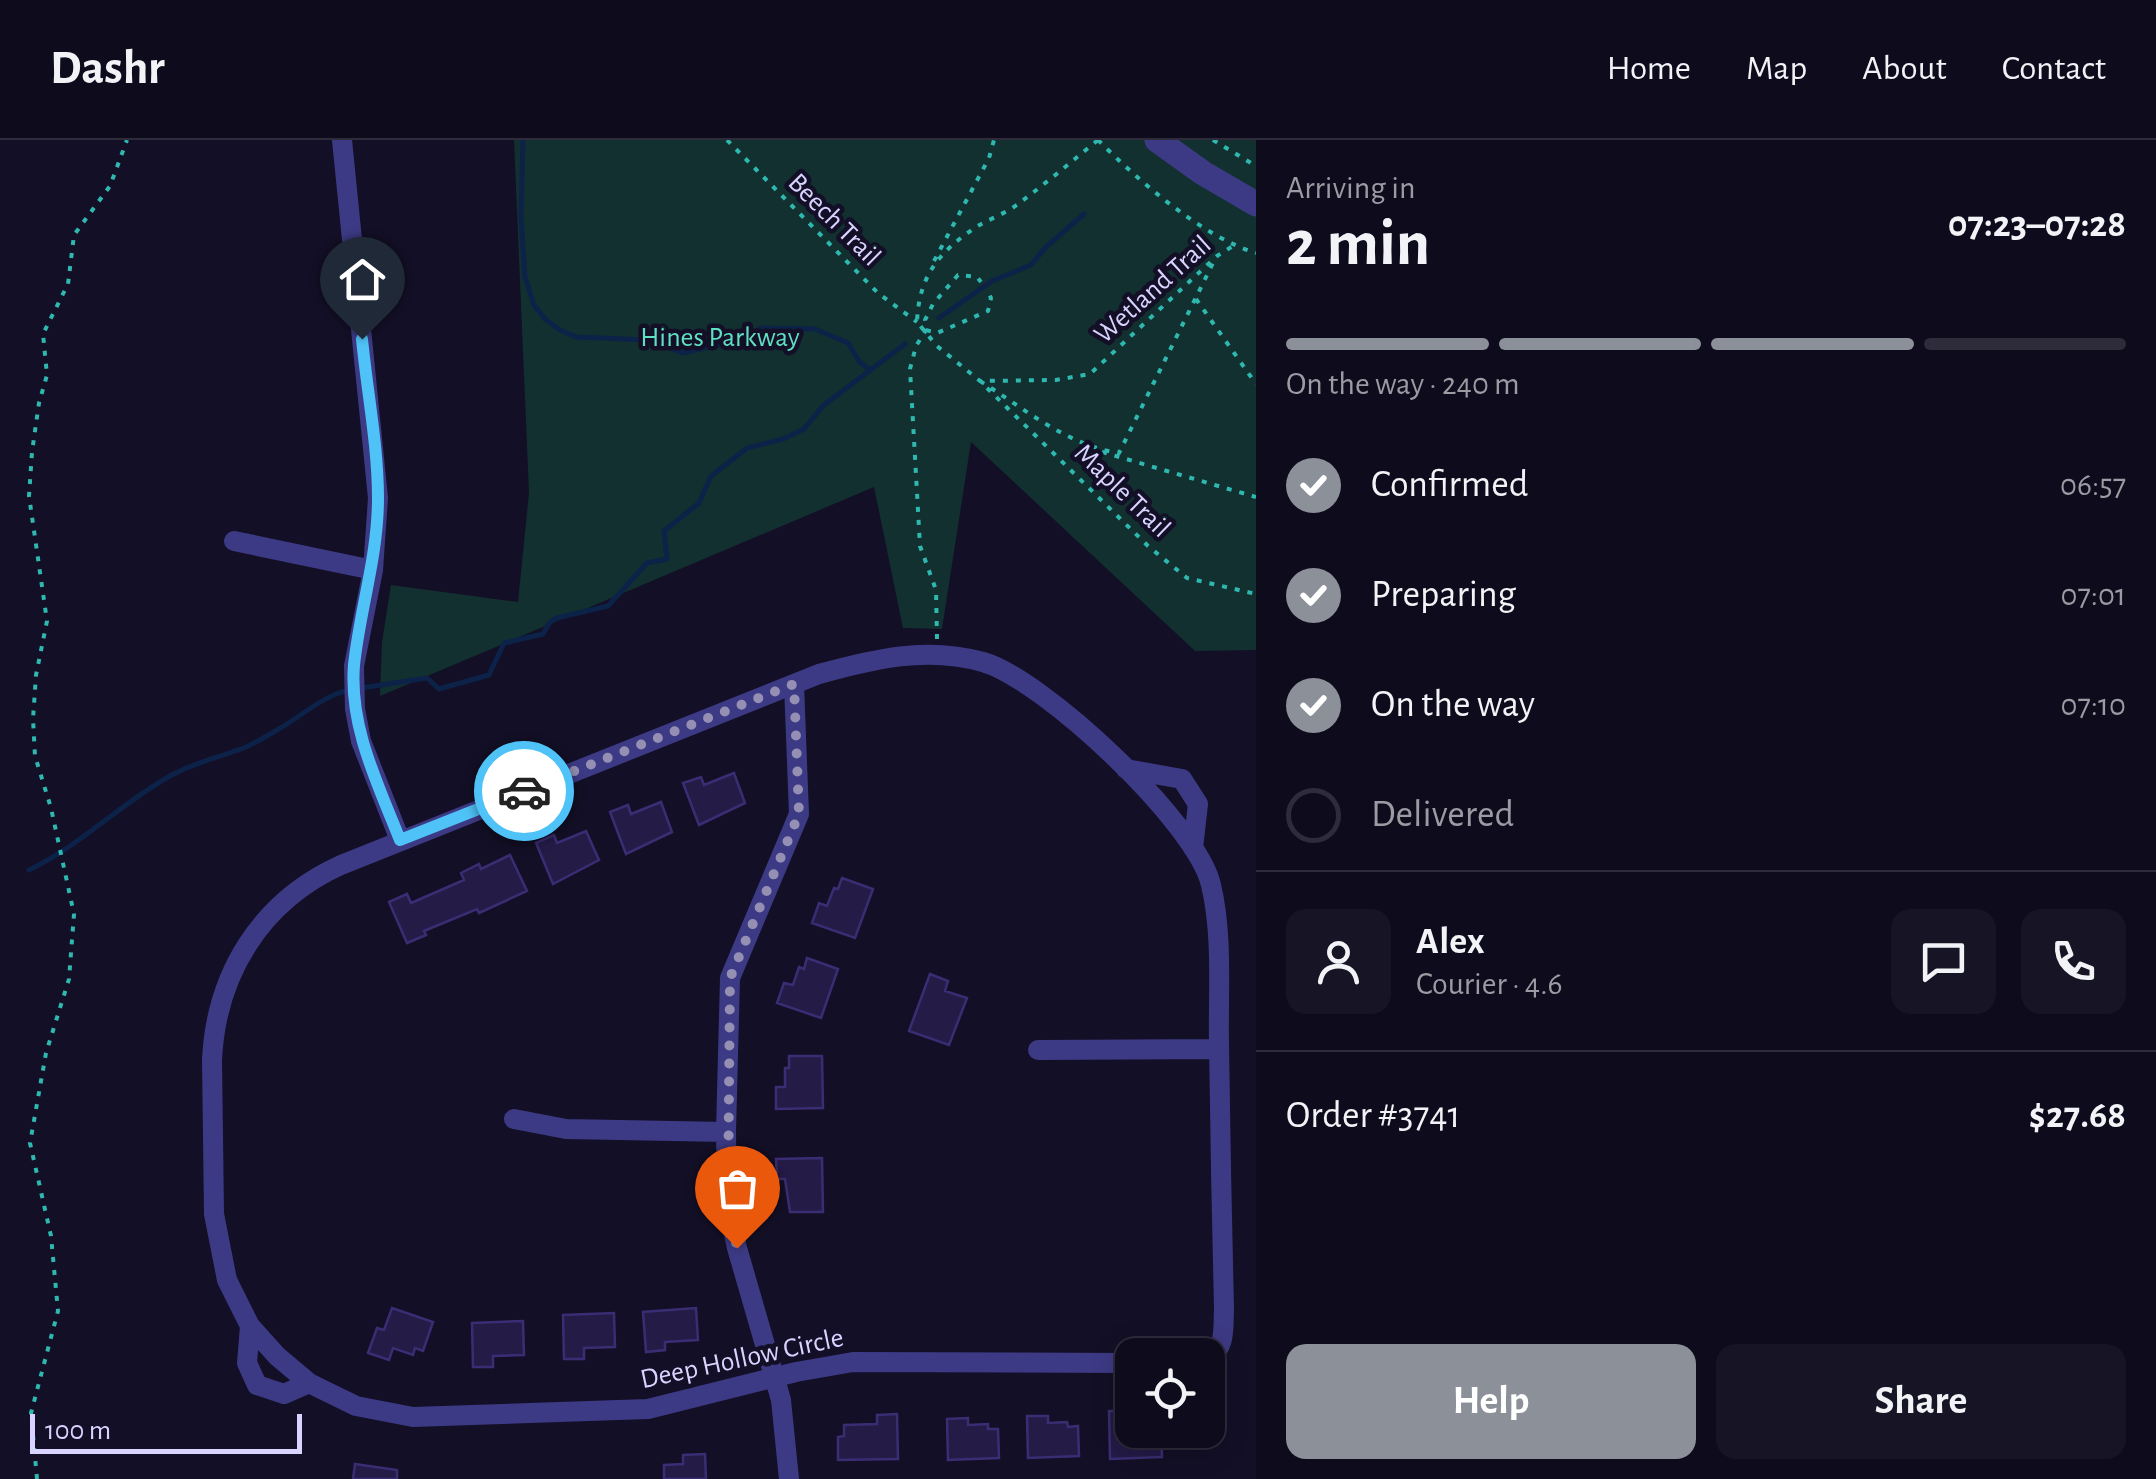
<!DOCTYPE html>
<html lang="en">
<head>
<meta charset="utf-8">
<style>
  :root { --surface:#0e0b1c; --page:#171425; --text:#f1f3f6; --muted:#9b9ba3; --line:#2e2b3b; --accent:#8c9099 }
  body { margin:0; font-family:"Alegreya Sans",sans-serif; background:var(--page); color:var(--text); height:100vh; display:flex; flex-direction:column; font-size:38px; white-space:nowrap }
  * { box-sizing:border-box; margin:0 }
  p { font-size:32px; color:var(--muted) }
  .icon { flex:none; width:55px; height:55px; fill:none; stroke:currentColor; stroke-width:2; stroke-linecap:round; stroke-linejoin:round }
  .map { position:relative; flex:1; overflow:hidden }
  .drawer { display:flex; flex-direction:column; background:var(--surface); width:900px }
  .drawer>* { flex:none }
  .fabs { position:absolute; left:1115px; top:1198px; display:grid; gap:20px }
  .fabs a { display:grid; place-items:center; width:110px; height:110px; border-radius:20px; background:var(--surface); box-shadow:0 5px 25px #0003,0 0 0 2px var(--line); font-size:50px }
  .scale { position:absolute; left:30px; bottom:25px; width:272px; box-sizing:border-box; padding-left:10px; border:5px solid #d9d4ff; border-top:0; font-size:28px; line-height:35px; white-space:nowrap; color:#d9d4ff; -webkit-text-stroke:8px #130f26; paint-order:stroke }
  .pin { position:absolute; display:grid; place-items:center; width:85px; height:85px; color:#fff; margin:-102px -42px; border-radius:50% 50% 50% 0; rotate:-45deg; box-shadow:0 0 10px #0007 }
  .pin .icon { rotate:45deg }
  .courier { position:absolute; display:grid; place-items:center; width:100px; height:100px; margin:-50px; border:8px solid #4fc3f7; border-radius:50%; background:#fff; color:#222; box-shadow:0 2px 12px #0007 }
  .head em { font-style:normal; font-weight:600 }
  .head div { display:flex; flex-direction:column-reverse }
  .head { display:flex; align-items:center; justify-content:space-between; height:170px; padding:0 30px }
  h1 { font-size:65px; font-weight:600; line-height:75px }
  .bar { display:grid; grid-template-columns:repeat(4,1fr); gap:15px 10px; align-content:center; height:120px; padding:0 30px }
  .bar i { height:12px; border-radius:8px; background:var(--line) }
  .bar .selected { background:var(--accent) }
  .bar p { grid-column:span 4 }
  .line { display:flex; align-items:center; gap:25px; padding:0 30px; border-top:2px solid var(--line) }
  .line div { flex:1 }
  .round { display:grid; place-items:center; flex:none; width:105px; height:105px; border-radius:20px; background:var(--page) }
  ol { padding:0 30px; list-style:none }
  li { display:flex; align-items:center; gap:30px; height:110px }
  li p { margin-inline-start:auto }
  li .icon { padding:10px; border-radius:50%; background:var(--accent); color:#fff; stroke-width:4 }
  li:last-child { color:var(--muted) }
  li i { width:55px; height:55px; border:5px solid var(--line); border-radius:50% }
  .action { display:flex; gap:20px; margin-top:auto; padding:20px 30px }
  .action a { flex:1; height:115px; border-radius:20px; background:var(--accent); color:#fff; font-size:40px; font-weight:600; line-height:115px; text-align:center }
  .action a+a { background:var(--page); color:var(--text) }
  header { display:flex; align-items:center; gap:60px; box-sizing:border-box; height:140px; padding:0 50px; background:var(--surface); border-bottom:2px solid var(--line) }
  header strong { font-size:48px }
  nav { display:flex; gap:55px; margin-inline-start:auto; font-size:35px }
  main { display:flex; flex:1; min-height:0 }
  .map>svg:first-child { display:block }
</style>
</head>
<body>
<header>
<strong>Dashr</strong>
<nav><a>Home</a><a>Map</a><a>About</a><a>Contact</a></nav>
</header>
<main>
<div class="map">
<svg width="1256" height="1339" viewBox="0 0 1256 1339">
  <rect width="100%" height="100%" fill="#130f26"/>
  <path fill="#12302f" d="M 514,0 L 1256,0 L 1256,510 L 1195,511 L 971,302 L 942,489 L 903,488 L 874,347 L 380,556 L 382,502 L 391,445 L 518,462 L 529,353 Z"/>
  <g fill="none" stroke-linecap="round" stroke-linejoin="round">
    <path stroke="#0c2248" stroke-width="5" d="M 523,0 L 521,77 L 525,137 L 534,165 L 545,179 L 560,190 L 576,197 L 647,200 L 683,213 L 745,199 L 761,188 L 815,189 L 848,203 L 859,221 L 870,230
      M 939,178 L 992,141 L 1031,125 L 1045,108 L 1084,74
      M 361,548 L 427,538 L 439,549 L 489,535 L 504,503 L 543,494 L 550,482 L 557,478 L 608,466 L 647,423 L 667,419 L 664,391 L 699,363 L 711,336 L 747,308 L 783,299 L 804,289 L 824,265 L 905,204
      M 29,730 C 81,705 120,664 170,636 C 191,624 213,619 235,611 C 250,607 263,598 277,590 C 301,577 323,555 350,550"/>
  </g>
  <path fill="#241b47" stroke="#3b2d73" stroke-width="2.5" d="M 734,633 L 745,663 L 699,685 L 683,643 L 701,637 L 704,645 Z
    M 661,662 L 672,692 L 626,714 L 610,672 L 628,665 L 631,674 Z
    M 586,691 L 599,720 L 553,744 L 536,703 L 554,695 L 557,703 Z
    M 510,715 L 527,751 L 479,773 L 477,769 L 424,791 L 426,795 L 407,803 L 389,762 L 407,754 L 411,763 L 464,740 L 461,733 L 479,724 L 481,729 Z
    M 842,738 L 873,749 L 855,798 L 812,783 L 819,763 L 827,766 L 834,748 L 838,749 Z
    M 807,818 L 838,829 L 821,878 L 777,863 L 784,843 L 793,845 L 799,827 L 804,829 Z
    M 930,834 L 948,841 L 945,851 L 967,858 L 949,905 L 909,891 Z
    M 789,916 L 822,916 L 823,968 L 776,969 L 776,947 L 785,947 L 785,928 L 789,928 Z
    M 822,1018 L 823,1072 L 790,1072 L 785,1039 L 777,1039 L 776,1019 Z
    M 392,1168 L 433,1182 L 423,1211 L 415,1208 L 413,1215 L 393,1208 L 389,1220 L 368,1213 L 377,1188 L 384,1190 Z
    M 696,1168 L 698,1200 L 665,1202 L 665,1210 L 646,1212 L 643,1172 Z
    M 614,1173 L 615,1207 L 584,1208 L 584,1219 L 564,1219 L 563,1175 Z
    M 523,1181 L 524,1215 L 493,1216 L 493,1227 L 473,1227 L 472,1183 Z
    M 1109,1271 L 1130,1271 L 1132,1290 L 1161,1290 L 1162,1317 L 1110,1319 Z
    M 897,1274 L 898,1319 L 838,1320 L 838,1297 L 844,1296 L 844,1285 L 877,1284 L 877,1275 Z
    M 1027,1276 L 1048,1276 L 1048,1283 L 1067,1282 L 1068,1287 L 1078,1286 L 1079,1316 L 1028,1318 Z
    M 968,1278 L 968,1285 L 988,1284 L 988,1289 L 998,1289 L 999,1318 L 948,1320 L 947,1279 Z
    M 705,1314 L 706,1339 L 664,1339 L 664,1325 L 683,1324 L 683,1315 Z
    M 355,1324 L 397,1330 L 397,1339 L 353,1339 Z"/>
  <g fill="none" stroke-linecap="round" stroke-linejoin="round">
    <path stroke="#2fb8b0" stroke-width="4" stroke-dasharray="5 8" stroke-linecap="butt" d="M 727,0 L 878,153 L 917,182
      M 1098,0 C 1071,22 1045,44 1018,64 C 1005,74 989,79 976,87 C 938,113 919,136 917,182 L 937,206 L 980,241 L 1056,240 L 1090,234 L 1217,116 L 1233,106
      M 1098,0 C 1139,41 1201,96 1256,113
      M 1213,0 L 1256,26
      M 934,121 L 989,18 L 994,0
      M 1196,159 L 1256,244
      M 926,190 L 937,193 L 988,171 L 991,158 L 987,150
      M 980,241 C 1022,267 1068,306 1119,313 L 1213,123
      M 987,248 L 1148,406 L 1187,438 L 1256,454
      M 1102,312 L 1256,357
      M 937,499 L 936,450 L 920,406 L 910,229 L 916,206 L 926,190 L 925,180 L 933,164 L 958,135 L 977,137 L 981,142
      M 37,1339 L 31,1273 L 58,1171 L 51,1096 L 30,1003 L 46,913 L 69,839 L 74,774 L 51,668 L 35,616 L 33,579 L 36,535 L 47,481 L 29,356 L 32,312 L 39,263 L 47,235 L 43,194 L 68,144 L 74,95 L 110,46 L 127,0"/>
    <path stroke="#3d3a85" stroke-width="20" d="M 342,0 L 378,358 L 373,430 L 354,526 L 355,569 L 361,601 L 400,700
      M 234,401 L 373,430
      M 1126,629 L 1182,639 L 1198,664 L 1193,708
      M 1038,910 L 1219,909
      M 514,979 L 566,989 L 726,992
      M 250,1186 L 247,1223 L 257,1245 L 284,1254 L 309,1243
      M 1132,1223 L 853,1222 L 796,1232 L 648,1269 L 413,1277 L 356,1266 L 309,1243 L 277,1216 L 250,1186 L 227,1140 L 214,1074 L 212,920 C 216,834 261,761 341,725 L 819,534 C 874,519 926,506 983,522 C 1043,539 1197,683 1211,745 C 1223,795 1218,852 1219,904 C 1220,992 1222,1081 1224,1169 C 1223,1190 1226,1207 1208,1219
      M 789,1339 L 781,1260 L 737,1108 L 727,1062 L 726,992 L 730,838 L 799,674 L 794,544"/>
    <path stroke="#3d3a85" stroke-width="25" d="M 1157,0 L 1203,33 L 1256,64"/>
  </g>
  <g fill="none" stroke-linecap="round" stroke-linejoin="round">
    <path stroke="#948fb3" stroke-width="10" stroke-dasharray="0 18" d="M 524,651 L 794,544 L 799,674 L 730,838 L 728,1062 L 737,1108"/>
    <path stroke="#4fc3f7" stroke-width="12" d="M 362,199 C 367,251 378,306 378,358 C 378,416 360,469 354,525 C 349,587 378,644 400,700 L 524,651"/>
  </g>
  <g text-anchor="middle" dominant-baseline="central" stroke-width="9" stroke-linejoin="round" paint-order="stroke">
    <g font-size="28" fill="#d9d4ff" stroke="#130f26">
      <text transform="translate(834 80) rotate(45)">Beech Trail</text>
      <text transform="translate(1153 150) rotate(-42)">Wetland Trail</text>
      <text transform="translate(1122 351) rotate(44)">Maple Trail</text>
      <text transform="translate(742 1219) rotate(-12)">Deep Hollow Circle</text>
    </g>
    <g font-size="28" fill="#5fe0c0" stroke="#130f26">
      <text x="720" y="198">Hines Parkway</text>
    </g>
  </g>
</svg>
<div class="fabs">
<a><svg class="icon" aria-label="locate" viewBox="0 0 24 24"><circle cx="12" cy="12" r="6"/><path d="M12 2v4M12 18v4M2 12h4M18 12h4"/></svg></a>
</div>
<div class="scale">100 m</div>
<div class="pin" style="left:737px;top:1108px;background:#ea580c"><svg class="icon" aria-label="bag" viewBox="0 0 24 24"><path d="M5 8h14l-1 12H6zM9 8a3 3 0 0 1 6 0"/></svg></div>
<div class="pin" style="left:362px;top:199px;background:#1f2937"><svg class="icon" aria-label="home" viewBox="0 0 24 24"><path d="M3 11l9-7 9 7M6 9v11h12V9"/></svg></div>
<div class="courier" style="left:524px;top:651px"><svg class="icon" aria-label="car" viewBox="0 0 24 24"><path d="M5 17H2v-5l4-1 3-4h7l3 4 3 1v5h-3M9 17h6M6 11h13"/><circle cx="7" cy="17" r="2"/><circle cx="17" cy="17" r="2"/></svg></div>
</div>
<section class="drawer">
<div class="head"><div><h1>2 min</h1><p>Arriving in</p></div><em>07:23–07:28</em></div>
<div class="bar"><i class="selected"></i><i class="selected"></i><i class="selected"></i><i></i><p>On the way · 240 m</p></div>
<ol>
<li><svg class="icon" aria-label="check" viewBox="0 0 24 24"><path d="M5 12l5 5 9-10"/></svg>Confirmed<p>06:57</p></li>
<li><svg class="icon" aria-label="check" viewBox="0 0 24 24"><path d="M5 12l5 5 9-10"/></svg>Preparing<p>07:01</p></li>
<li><svg class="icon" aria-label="check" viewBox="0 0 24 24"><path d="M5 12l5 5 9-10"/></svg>On the way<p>07:10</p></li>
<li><i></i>Delivered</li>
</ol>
<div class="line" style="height:180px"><a class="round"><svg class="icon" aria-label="person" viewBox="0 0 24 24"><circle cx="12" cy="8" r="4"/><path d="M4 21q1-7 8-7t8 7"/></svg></a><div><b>Alex</b><p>Courier · 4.6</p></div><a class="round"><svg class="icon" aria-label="chat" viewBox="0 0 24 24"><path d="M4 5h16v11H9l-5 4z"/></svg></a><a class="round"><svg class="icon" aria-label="phone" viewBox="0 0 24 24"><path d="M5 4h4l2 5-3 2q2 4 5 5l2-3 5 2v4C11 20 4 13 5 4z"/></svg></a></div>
<div class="line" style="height:130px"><div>Order #3741</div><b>$27.68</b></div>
<div class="action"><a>Help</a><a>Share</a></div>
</section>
</main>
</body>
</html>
